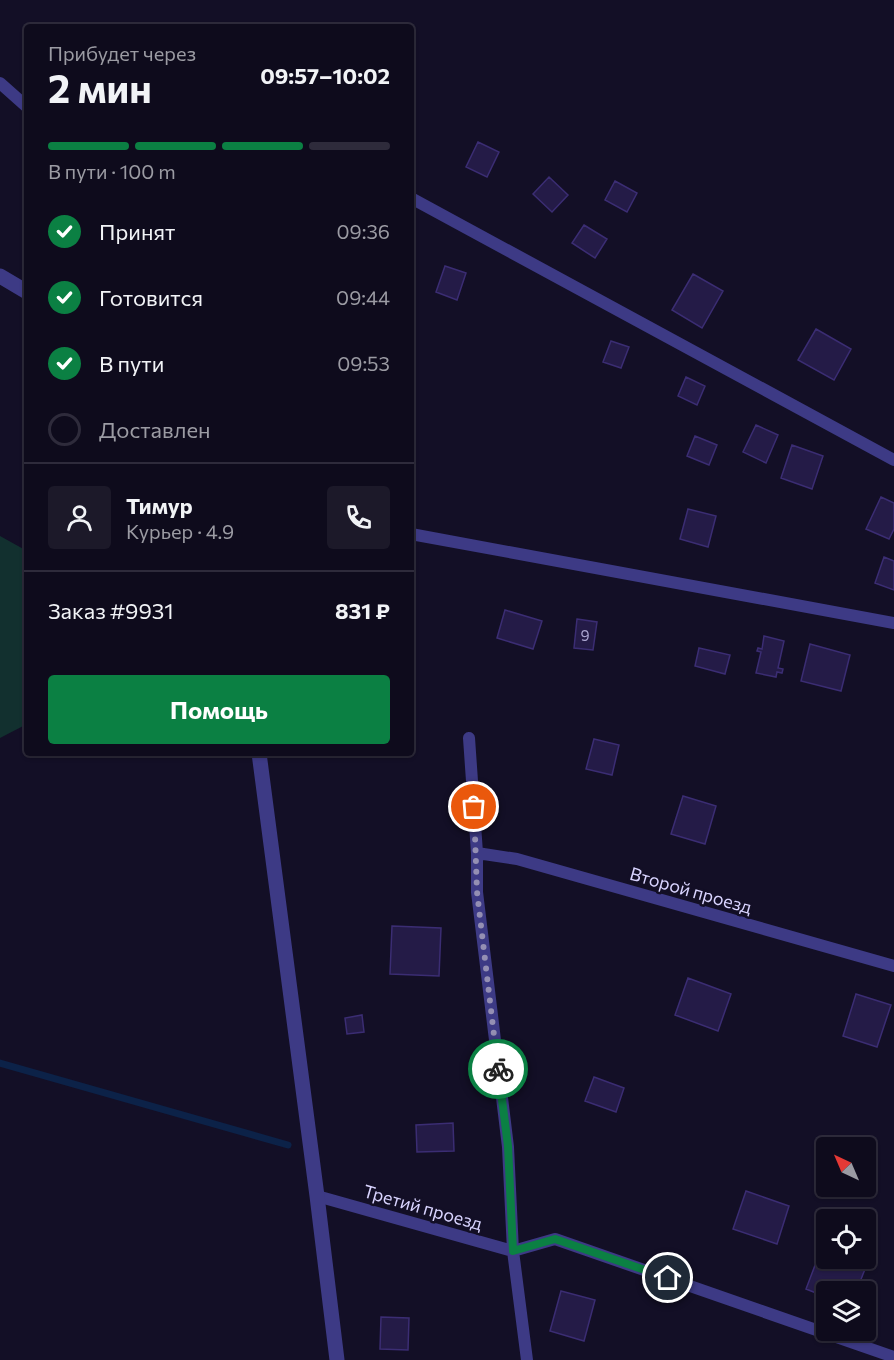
<!DOCTYPE html>
<html lang="ru">
<head>
<meta charset="utf-8">
<style>
  :root { --surface:#0e0b1c; --page:#1c1929; --text:#f1f3f6; --muted:#9b9ba3; --line:#2e2b3b; --accent:#0b8043 }
  body { margin:0; font-family:Commissioner,sans-serif; background:var(--page); color:var(--text); height:100vh; display:flex; flex-direction:column; font-size:22px; white-space:nowrap }
  * { box-sizing:border-box; margin:0 }
  p { font-size:20px; color:var(--muted) }
  .icon { flex:none; width:33px; height:33px; fill:none; stroke:currentColor; stroke-width:2; stroke-linecap:round; stroke-linejoin:round }
  .map { position:relative; flex:1; overflow:hidden }
  .drawer { position:absolute; left:24px; top:24px; width:390px; height:732px; display:flex; flex-direction:column; background:var(--surface); border-radius:6px; box-shadow:0 2px 4px #0004,0 0 0 2px var(--line) }
  .drawer>* { flex:none }
  .needle { width:39px; rotate:316deg }
  .tools { position:absolute; left:816px; top:1137px; display:grid; gap:12px }
  .tools a { display:grid; place-items:center; width:60px; height:60px; border-radius:6px; background:var(--surface); box-shadow:0 2px 4px #0004,0 0 0 2px var(--line); font-size:30px }
  .pin { position:absolute; display:grid; place-items:center; width:51px; height:51px; color:#fff; margin:-26px; border:3px solid #fff; border-radius:50%; box-shadow:0 2px 6px #0007 }
  .courier { position:absolute; display:grid; place-items:center; width:60px; height:60px; margin:-30px; border:4px solid #0b8043; border-radius:50%; background:#fff; color:#222; box-shadow:0 2px 8px #0007 }
  .summary em { font-style:normal; font-weight:700 }
  .summary div { display:flex; flex-direction:column-reverse }
  .summary { display:flex; align-items:center; justify-content:space-between; height:102px; padding:0 24px }
  h1 { font-size:39px; font-weight:700; line-height:45px }
  .bar { display:grid; grid-template-columns:repeat(4,1fr); gap:9px 6px; align-content:center; height:72px; padding:0 24px }
  .bar i { height:8px; border-radius:4px; background:var(--line) }
  .bar .active { background:var(--accent) }
  .bar p { grid-column:span 4 }
  .line { display:flex; align-items:center; gap:15px; padding:0 24px; border-top:2px solid var(--line) }
  .line div { flex:1 }
  .round { display:grid; place-items:center; flex:none; width:63px; height:63px; border-radius:6px; background:var(--page) }
  ol { padding:0 24px; list-style:none }
  li { display:flex; align-items:center; gap:18px; height:66px }
  li p { margin-inline-start:auto }
  li .icon { padding:6px; border-radius:50%; background:var(--accent); color:#fff; stroke-width:4 }
  li:last-child { color:var(--muted) }
  li i { width:33px; height:33px; border:3px solid var(--line); border-radius:50% }
  .cta { display:flex; gap:12px; margin-top:auto; padding:12px 24px }
  .cta a { flex:1; height:69px; border-radius:6px; background:var(--accent); color:#fff; font-size:24px; font-weight:700; line-height:69px; text-align:center }
  .map>svg:first-child { display:block }
</style>
</head>
<body>
<div class="map">
<svg width="894" height="1360" viewBox="0 0 894 1360">
  <rect width="100%" height="100%" fill="#130f26"/>
  <path fill="#12302f" d="M 0,536 L 27,551 L 27,724 L 0,738 Z"/>
  <g fill="none" stroke-linecap="round" stroke-linejoin="round">
    <path stroke="#0c2248" stroke-width="7" d="M 0,1063 L 288,1145"/>
  </g>
  <path fill="#241b47" stroke="#3b2d73" stroke-width="1.5" d="M 478,142 L 499,152 L 487,177 L 466,167 Z
    M 549,177 L 568,195 L 552,212 L 533,194 Z
    M 615,181 L 637,193 L 627,212 L 605,200 Z
    M 584,225 L 607,239 L 595,258 L 572,243 Z
    M 445,266 L 466,273 L 457,300 L 436,292 Z
    M 693,274 L 723,291 L 702,328 L 672,310 Z
    M 816,329 L 851,349 L 834,380 L 798,360 Z
    M 611,341 L 629,347 L 621,368 L 603,362 Z
    M 686,377 L 705,386 L 697,405 L 678,396 Z
    M 756,425 L 778,435 L 766,463 L 743,452 Z
    M 695,436 L 717,445 L 709,465 L 687,456 Z
    M 792,445 L 823,456 L 812,489 L 781,478 Z
    M 881,497 L 894,503 L 894,529 L 889,539 L 866,529 Z
    M 688,509 L 716,516 L 708,547 L 680,539 Z
    M 884,557 L 894,561 L 894,590 L 875,583 Z
    M 505,610 L 542,621 L 533,649 L 497,638 Z
    M 577,619 L 597,622 L 593,650 L 574,648 Z
    M 764,636 L 784,641 L 778,668 L 783,669 L 782,673 L 777,672 L 776,677 L 756,673 L 761,652 L 757,651 L 758,648 L 762,649 Z
    M 810,644 L 850,655 L 841,691 L 801,681 Z
    M 699,648 L 730,655 L 725,674 L 695,666 Z
    M 594,739 L 619,745 L 612,775 L 586,769 Z
    M 683,796 L 716,806 L 705,844 L 671,834 Z
    M 392,926 L 441,928 L 439,976 L 390,974 Z
    M 688,978 L 731,994 L 718,1031 L 675,1015 Z
    M 856,994 L 891,1005 L 877,1047 L 843,1036 Z
    M 362,1015 L 364,1032 L 347,1034 L 345,1018 Z
    M 594,1077 L 624,1088 L 616,1112 L 585,1101 Z
    M 453,1123 L 454,1151 L 417,1152 L 416,1125 Z
    M 746,1191 L 789,1206 L 777,1244 L 733,1229 Z
    M 822,1247 L 826,1248 L 826,1258 L 852,1258 L 867,1264 L 856,1292 L 826,1292 L 826,1297 L 806,1289 Z
    M 561,1291 L 595,1300 L 584,1341 L 550,1331 Z
    M 381,1317 L 409,1318 L 408,1350 L 380,1349 Z"/>
  <g fill="none" stroke-linecap="round" stroke-linejoin="round">
    <path stroke="#3d3a85" stroke-width="12" d="M 0,83 L 27,107
      M 411,198 L 894,460
      M 411,534 L 894,623
      M 469,738 L 477,853 L 477,892 L 508,1147 L 513,1251 L 527,1360
      M 477,853 L 517,859 L 894,966
      M 317,1196 L 513,1251 L 555,1239 L 894,1357"/>
    <path stroke="#3d3a85" stroke-width="15" d="M 0,276 L 27,292
      M 259,753 L 317,1196 L 337,1360"/>
  </g>
  <g fill="none" stroke-linecap="round" stroke-linejoin="round">
    <path stroke="#948fb3" stroke-width="6" stroke-dasharray="0 10.8" d="M 474,807 L 477,892 L 498,1069"/>
    <path stroke="#0b8043" stroke-width="8" d="M 498,1069 L 508,1146 L 513,1251 L 555,1239 L 668,1278"/>
  </g>
  <g text-anchor="middle" dominant-baseline="central" stroke-width="5" stroke-linejoin="round" paint-order="stroke">
    <g font-size="15" fill="#aca6d1">
      <text x="585" y="635">9</text>
    </g>
    <g font-size="18" fill="#d9d4ff" stroke="#130f26">
      <text transform="translate(691 890) rotate(16)">Второй проезд</text>
      <text transform="translate(423 1207) rotate(16)">Третий проезд</text>
    </g>
  </g>
</svg>
<div class="tools">
<a><svg class="needle" viewBox="-14 -14 28 28"><path d="M0-13l5 13h-10z" fill="#e53935"/><path d="M0 13l5-13h-10z" fill="#9b9ba3"/></svg></a>
<a><svg class="icon" aria-label="locate" viewBox="0 0 24 24"><circle cx="12" cy="12" r="6"/><path d="M12 2v4M12 18v4M2 12h4M18 12h4"/></svg></a>
<a><svg class="icon" aria-label="layers" viewBox="0 0 24 24"><path d="M12 4l9 5-9 5-9-5zM3 14l9 5 9-5"/></svg></a>
</div>
<div class="pin" style="left:474px;top:807px;background:#ea580c"><svg class="icon" aria-label="bag" viewBox="0 0 24 24"><path d="M5 8h14l-1 12H6zM9 8a3 3 0 0 1 6 0"/></svg></div>
<div class="pin" style="left:668px;top:1278px;background:#1f2937"><svg class="icon" aria-label="home" viewBox="0 0 24 24"><path d="M3 11l9-7 9 7M6 9v11h12V9"/></svg></div>
<div class="courier" style="left:498px;top:1069px"><svg class="icon" aria-label="bike" viewBox="0 0 24 24"><circle cx="6" cy="16" r="4"/><circle cx="18" cy="16" r="4"/><path d="M6 16l4-8h5l3 8M10 8l3 8H6M13 5h3"/></svg></div>
<section class="drawer">
<div class="summary"><div><h1>2 мин</h1><p>Прибудет через</p></div><em>09:57–10:02</em></div>
<div class="bar"><i class="active"></i><i class="active"></i><i class="active"></i><i></i><p>В пути · 100 m</p></div>
<ol>
<li><svg class="icon" aria-label="check" viewBox="0 0 24 24"><path d="M5 12l5 5 9-10"/></svg>Принят<p>09:36</p></li>
<li><svg class="icon" aria-label="check" viewBox="0 0 24 24"><path d="M5 12l5 5 9-10"/></svg>Готовится<p>09:44</p></li>
<li><svg class="icon" aria-label="check" viewBox="0 0 24 24"><path d="M5 12l5 5 9-10"/></svg>В пути<p>09:53</p></li>
<li><i></i>Доставлен</li>
</ol>
<div class="line" style="height:108px"><a class="round"><svg class="icon" aria-label="person" viewBox="0 0 24 24"><circle cx="12" cy="8" r="4"/><path d="M4 21q1-7 8-7t8 7"/></svg></a><div><b>Тимур</b><p>Курьер · 4.9</p></div><a class="round"><svg class="icon" aria-label="phone" viewBox="0 0 24 24"><path d="M5 4h4l2 5-3 2q2 4 5 5l2-3 5 2v4C11 20 4 13 5 4z"/></svg></a></div>
<div class="line" style="height:78px"><div>Заказ #9931</div><b>831 ₽</b></div>
<div class="cta"><a>Помощь</a></div>
</section>
</div>
</body>
</html>
